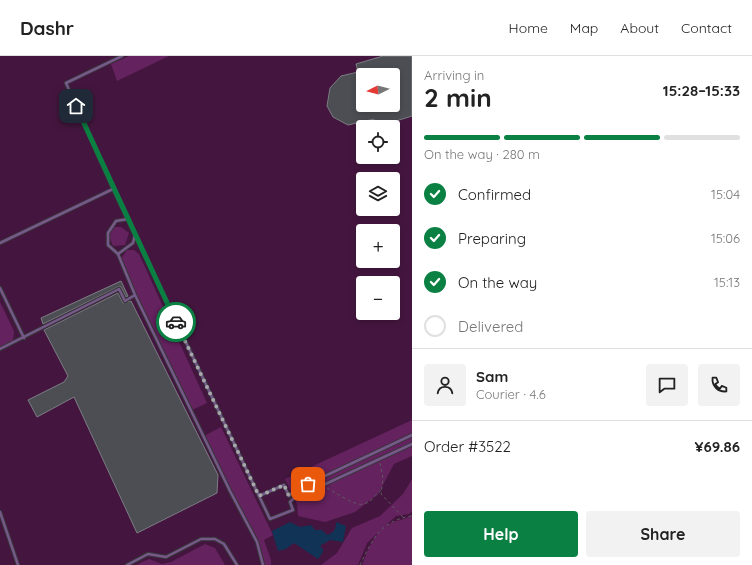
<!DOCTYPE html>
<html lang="en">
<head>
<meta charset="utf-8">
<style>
  :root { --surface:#fff; --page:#f2f2f2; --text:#222; --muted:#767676; --line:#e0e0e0; --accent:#0b8043 }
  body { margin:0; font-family:Quicksand,sans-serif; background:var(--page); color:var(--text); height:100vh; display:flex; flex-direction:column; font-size:15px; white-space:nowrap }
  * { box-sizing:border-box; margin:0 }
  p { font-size:13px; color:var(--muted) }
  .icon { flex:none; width:22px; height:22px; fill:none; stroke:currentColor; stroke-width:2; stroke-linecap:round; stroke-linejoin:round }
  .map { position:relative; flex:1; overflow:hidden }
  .side { display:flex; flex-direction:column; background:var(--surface); width:340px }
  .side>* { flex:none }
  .needle { width:26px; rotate:264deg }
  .controls { position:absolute; left:356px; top:12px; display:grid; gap:8px }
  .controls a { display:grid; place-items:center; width:44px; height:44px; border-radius:4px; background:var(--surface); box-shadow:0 2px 6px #0003; font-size:20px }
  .pin { position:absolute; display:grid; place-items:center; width:34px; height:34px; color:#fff; margin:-17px; border-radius:8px; box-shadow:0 2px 6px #0006 }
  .courier { position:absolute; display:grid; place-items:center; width:40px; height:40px; margin:-20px; border:3px solid #0b8043; border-radius:50%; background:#fff; color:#222; box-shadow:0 1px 5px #0007 }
  .overview em { font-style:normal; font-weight:700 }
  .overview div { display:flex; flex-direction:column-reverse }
  .overview { display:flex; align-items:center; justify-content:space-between; height:68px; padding:0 12px }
  h1 { font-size:26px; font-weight:700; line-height:30px }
  .bar { display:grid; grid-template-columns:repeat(4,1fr); gap:6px 4px; align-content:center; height:48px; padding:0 12px }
  .bar i { height:5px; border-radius:3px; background:var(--line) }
  .bar .current { background:var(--accent) }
  .bar p { grid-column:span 4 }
  .line { display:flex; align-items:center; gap:10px; padding:0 12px; border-top:1px solid var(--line) }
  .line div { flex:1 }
  .round { display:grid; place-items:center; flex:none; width:42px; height:42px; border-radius:4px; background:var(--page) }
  ol { padding:0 12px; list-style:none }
  li { display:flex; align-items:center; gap:12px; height:44px }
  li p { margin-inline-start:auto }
  li .icon { padding:4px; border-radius:50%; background:var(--accent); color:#fff; stroke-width:4 }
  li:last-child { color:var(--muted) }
  li i { width:22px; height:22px; border:2px solid var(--line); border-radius:50% }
  .button { display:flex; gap:8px; margin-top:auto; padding:8px 12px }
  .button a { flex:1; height:46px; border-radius:4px; background:var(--accent); color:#fff; font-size:16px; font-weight:700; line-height:46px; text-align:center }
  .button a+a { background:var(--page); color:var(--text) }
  header { display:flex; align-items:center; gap:24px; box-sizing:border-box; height:56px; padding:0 20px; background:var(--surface); border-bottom:1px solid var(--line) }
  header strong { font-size:19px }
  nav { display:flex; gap:22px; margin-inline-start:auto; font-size:14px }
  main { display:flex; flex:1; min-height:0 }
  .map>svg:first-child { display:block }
</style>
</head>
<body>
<header>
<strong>Dashr</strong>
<nav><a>Home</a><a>Map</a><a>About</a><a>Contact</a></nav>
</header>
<main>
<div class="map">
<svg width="412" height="509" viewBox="0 0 412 509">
  <rect width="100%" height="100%" fill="#1c1b20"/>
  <path fill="#44163f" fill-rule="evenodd" d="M 0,0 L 412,0 L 412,509 L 0,509 ZM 363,19 L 393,19 L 393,49 L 363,49 ZM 363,71 L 393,71 L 393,101 L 363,101 ZM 363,123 L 393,123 L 393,153 L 363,153 ZM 363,175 L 393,175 L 393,205 L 363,205 ZM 363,227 L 393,227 L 393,257 L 363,257 Z"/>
  <path fill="#64225e" d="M 129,0 L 169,0 L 117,25 L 111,8 Z
    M 114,171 L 121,171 L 129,177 L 125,189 L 113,190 L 108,178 Z
    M 127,194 L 134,194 L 139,198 L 207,347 L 192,354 L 120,204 Z
    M 0,246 L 14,275 L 13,285 L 0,292 Z
    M 412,364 L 412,400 L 394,408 L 378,438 L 355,456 L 325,466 L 298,460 L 297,448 L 285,423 Z
    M 221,371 L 273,479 L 264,484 L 271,504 L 271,509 L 264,509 L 264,504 L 204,380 Z
    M 412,423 L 412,455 L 409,458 L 396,460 L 367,487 L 358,509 L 321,509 L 337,497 L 352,472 L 380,460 L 403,438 Z
    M 412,459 L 412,509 L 362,509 C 368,494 374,476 389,468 C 397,464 405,464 412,459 Z
    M 205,488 L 215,492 L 225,509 L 136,509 L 149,503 L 162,508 L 171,506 Z"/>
  <path fill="#103356" d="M 290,466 L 300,471 L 311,469 L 315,474 L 322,474 L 327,479 C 334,477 336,473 336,466 L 346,470 L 343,486 L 330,484 L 320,490 L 323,493 L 323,496 L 318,503 L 294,487 L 286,493 L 278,495 L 272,475 Z"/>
  <path fill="#4c4e53" stroke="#7c7e84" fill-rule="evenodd" d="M 383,0 L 412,0 L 412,60 L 377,71 L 374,63 L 348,69 L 333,61 L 327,50 L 330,32 L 341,20 L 358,16 L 356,8 ZM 363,19 L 393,19 L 393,49 L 363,49 Z
    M 121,225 L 128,240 L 126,241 L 121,231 L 118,231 L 43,268 L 41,262 Z
    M 118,237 L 123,247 L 131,245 L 218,419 L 217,437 L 137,477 L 74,341 L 37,361 L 28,344 L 64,326 L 68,320 L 44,274 Z"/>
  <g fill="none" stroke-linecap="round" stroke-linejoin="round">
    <g stroke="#36353a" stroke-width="4.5">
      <path id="service" d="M 113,133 L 270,463 L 293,454 L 290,446 L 293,443 L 412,388
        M 128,163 L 116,165 L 108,177 L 108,189 L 118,198 L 135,239
        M 0,187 L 113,133 L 66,27 L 122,0
        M 118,198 L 133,187 L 135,179
        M 0,232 L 24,282
        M 0,293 L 119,233 L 125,245 L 135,239 L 230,435 L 257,486 L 263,509
        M 259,440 L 284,429 L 289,440 L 295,434 L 412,379
        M 0,456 L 18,509
        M 127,509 L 148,498 L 166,501 L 201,483 L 215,483 L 224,488 L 237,509"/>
    </g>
    <path stroke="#5d5c61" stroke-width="1" stroke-dasharray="3 3" stroke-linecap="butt" d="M 380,407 L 383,422 L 381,438 L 403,461
      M 327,432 C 335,436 356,451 364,448 C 371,446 376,439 381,434
      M 360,509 C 373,483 379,466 411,460 L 412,458"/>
    <use href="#service" stroke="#765989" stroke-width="2.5"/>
  </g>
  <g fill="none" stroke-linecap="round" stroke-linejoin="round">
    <path stroke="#a8a8ac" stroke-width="4" stroke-dasharray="0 7.2" d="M 176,266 L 259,440 L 284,429 L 289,440 L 295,434 L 308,428"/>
    <path stroke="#0b8043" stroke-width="5" d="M 76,50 L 176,266"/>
  </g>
</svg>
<div class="controls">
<a><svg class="needle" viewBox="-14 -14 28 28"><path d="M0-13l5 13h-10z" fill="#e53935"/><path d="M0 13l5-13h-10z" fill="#767676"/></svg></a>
<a><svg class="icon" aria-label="locate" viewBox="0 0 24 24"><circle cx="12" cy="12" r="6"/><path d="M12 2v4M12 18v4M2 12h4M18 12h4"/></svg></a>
<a><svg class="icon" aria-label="layers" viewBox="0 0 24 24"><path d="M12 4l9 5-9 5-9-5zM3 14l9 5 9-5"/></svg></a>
<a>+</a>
<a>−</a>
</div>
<div class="pin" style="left:308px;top:428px;background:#ea580c"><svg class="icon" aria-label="bag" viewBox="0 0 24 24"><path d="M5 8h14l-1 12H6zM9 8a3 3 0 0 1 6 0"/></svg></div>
<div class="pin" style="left:76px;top:50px;background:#1f2937"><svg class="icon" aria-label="home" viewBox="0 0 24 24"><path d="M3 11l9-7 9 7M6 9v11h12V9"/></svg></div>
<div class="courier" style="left:176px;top:266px"><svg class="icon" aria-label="car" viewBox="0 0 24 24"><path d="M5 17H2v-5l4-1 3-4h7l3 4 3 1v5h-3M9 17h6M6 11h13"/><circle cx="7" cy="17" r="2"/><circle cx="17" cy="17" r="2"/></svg></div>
</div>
<section class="side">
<div class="overview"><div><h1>2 min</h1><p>Arriving in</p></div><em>15:28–15:33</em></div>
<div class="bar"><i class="current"></i><i class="current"></i><i class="current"></i><i></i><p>On the way · 280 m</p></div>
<ol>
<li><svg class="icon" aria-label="check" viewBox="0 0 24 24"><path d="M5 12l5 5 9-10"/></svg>Confirmed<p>15:04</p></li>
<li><svg class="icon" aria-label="check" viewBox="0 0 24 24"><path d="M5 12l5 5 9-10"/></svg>Preparing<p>15:06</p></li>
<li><svg class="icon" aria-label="check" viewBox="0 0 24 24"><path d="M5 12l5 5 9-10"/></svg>On the way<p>15:13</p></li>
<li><i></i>Delivered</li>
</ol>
<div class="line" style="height:72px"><a class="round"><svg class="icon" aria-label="person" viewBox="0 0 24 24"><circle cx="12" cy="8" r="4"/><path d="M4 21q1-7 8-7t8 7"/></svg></a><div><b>Sam</b><p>Courier · 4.6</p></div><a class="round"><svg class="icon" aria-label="chat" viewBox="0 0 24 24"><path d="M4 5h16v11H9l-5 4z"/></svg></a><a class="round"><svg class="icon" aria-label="phone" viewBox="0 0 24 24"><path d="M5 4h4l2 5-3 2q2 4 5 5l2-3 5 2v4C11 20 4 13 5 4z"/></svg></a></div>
<div class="line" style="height:52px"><div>Order #3522</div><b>¥69.86</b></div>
<div class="button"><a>Help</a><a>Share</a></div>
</section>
</main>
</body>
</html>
